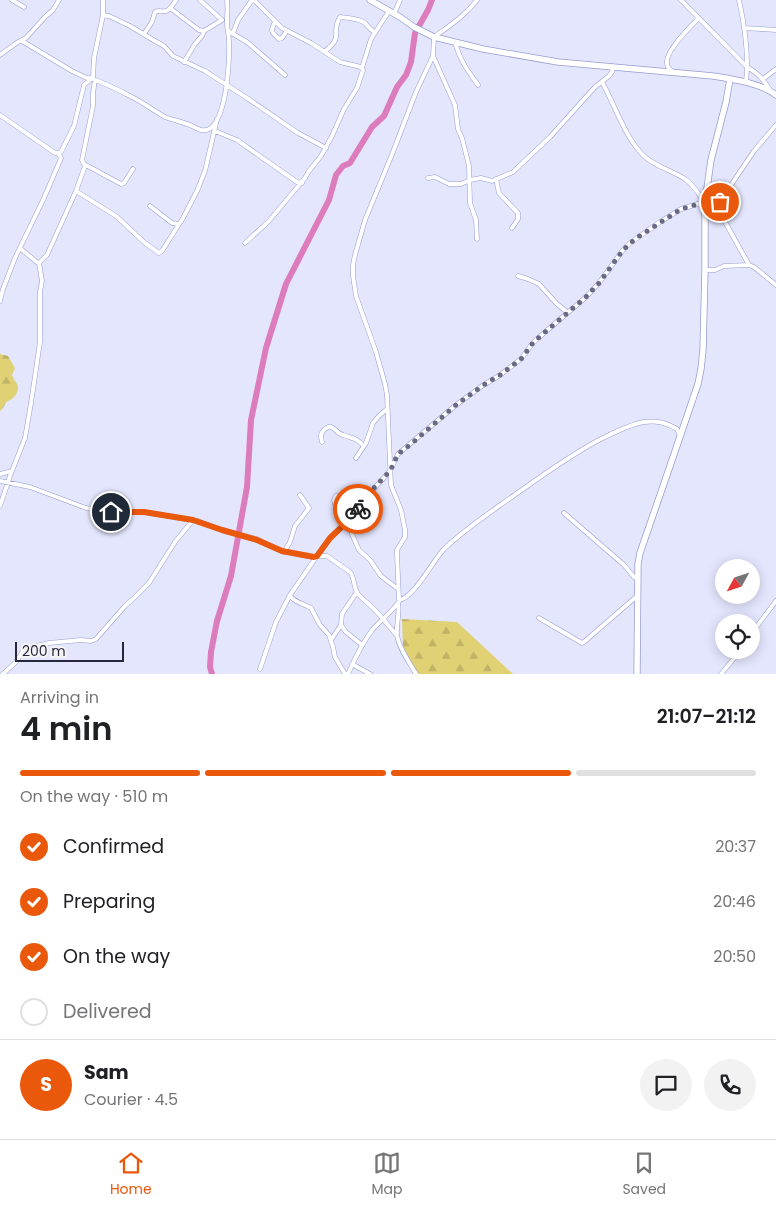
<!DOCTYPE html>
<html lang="en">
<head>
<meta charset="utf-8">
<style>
  :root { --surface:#fff; --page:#f2f2f2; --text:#202124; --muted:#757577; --line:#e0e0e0; --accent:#ea580c }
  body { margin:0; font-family:Poppins,sans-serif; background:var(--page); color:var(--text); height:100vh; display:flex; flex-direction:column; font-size:19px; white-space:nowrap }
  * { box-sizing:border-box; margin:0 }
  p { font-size:16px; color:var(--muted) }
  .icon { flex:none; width:28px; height:28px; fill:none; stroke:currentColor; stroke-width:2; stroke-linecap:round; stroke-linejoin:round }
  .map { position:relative; height:674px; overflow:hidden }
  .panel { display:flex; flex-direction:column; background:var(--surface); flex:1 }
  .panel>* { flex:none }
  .needle { width:32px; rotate:230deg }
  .controls { position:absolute; left:715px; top:559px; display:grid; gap:10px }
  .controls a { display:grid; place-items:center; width:45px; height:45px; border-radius:50%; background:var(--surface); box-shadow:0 2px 12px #0003; font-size:25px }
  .scale { position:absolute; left:15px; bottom:12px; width:109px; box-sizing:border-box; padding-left:5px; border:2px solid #27283e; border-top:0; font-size:14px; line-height:18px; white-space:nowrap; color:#27283e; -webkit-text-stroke:4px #f4f4f4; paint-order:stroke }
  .pin { position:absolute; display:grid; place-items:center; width:42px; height:42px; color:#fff; margin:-21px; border:2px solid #fff; border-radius:50%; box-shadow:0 1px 5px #0007 }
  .courier { position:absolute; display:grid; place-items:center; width:50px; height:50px; margin:-25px; border:4px solid #ea580c; border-radius:50%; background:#fff; color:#222; box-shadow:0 1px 6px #0007 }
  .headline em { font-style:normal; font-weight:600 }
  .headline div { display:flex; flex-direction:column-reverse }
  .headline { display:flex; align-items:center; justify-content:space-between; height:85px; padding:0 20px }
  h1 { font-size:32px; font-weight:600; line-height:38px }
  .bar { display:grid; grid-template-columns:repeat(4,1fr); gap:8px 5px; align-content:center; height:60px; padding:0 20px }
  .bar i { height:6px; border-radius:4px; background:var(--line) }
  .bar .on { background:var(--accent) }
  .bar p { grid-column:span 4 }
  .line { display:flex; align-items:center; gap:12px; padding:0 20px; border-top:1px solid var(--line) }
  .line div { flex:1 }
  .round { display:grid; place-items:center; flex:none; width:52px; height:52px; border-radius:26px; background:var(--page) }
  ol { padding:0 20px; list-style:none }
  li { display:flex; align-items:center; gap:15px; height:55px }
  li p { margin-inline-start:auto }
  li .icon { padding:5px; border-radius:50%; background:var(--accent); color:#fff; stroke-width:4 }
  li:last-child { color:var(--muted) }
  li i { width:28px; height:28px; border:2px solid var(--line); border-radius:50% }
  .tabs { display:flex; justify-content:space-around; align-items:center; height:70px; border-top:1px solid var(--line); background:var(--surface); font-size:14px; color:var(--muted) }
  .tabs a { display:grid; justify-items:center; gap:2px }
  .tabs .on { color:var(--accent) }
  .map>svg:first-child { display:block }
</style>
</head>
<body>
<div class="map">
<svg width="776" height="674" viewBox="0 0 776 674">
  <defs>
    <pattern id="forest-firs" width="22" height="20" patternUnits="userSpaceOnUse" patternTransform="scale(1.25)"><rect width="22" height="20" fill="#e0d174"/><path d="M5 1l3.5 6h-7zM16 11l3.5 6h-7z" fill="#c0b365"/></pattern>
  </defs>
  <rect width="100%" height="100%" fill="#e3e6fd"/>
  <path fill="url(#forest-firs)" d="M 0,354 L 8,356 L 15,368 L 12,375 C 13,379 17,383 18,386 C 19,394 12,400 6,402 L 3,408 L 0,411 Z
    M 402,619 L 457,622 L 513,674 L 418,674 L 403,647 Z"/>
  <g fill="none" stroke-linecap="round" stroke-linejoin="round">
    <path stroke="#dc7cbd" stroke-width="6" d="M 212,674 L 210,667 L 211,652 L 217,621 L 231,576 L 247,487 L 251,420 L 266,348 L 286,284 L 329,200 L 336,175 L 343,166 L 350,163 L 372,127 L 384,116 L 397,87 L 406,75 L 411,62 L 415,33 L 428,10 L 432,0"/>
    <g stroke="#979cd1" stroke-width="5">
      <path id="street" d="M 12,0 L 24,7
        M 200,0 L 222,20
        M 477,0 C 465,16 449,26 434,37 L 433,56 L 416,92 L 393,152 L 365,220 L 355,255 L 353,265 L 353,276 L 356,296 L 376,352 L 385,384 L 387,395 L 391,485 L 401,510 L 405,530 L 405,537 L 397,550 L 397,554 L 399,599 L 400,600 C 415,596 432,562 444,549 C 466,528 491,512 516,494 C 543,475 569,456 599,440 C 613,433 628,425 644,422 C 657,420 666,423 677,429 L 680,436
        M 681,0 L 747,67 C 759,74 763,79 770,90
        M 739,0 C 745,27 749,55 746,82
        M 170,8 L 199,30 L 204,31 L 222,20
        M 394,14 L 400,0
        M 103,15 L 109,16 L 130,26 L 155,41 L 164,46 L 173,56 L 205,71 L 247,98 L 298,133 L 326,148
        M 275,22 C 270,31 271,32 279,39 L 282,38 L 286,32
        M 745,28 L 776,30
        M 228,31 L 247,42 L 285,75
        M 233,33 L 238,20 L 252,0
        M 144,34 L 152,22 L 155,12 C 159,10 161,12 166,11 C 170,10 173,4 176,0
        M 22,41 L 72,71 L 89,79
        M 455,42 C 459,59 468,71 478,85
        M 325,51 C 345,36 330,33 340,17 C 348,18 358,18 365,23 C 368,27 370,29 374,32
        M 0,55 L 18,42 L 26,38 L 45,17 L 53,10 L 59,0
        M 433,56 L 455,105 L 458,129 L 462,138 L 469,166 L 470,203 L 476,220 L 477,239
        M 184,62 L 195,44 L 202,36 L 204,31
        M 362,68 L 371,39 L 389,11
        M 673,72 C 670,70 667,67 667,63 C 665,51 691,26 699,18
        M 90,78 C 104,83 119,90 132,97 C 144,103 154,111 165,117 C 172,120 180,121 187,124 C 192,125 196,129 201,130 C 227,136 230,57 229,42 C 229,35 227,29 227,23 C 227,15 228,8 227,0
        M 763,79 L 776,69
        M 95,80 L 93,93 L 93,106 L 82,160 L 85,166 L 76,191 L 116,216 L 145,243 L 159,253 L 162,251 L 183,218 L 197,191 L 205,171 L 217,119
        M 602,82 C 615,105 625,138 644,156 C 656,167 671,170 685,179 C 693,184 699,195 705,202
        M 0,115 L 55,153 L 58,153 L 61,152 L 74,126 L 84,85 L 93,77 L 94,58 L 103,15 L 103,0
        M 215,131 L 237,140 L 284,173 L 297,182 L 302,183
        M 84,164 L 121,184 L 124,183 L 133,169
        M 428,178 L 435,177 L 449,184 L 461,184 L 470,180 L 481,178 L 492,181 L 513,172 L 550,137 L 595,87 L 609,76 L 612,72 L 613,67
        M 496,179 L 499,193 L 518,213 L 518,219 L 512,228
        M 711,200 C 717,192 722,193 729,188 L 754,151 L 776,125
        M 150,206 L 172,223 L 178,224
        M 245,243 L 269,221 L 305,178 L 309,171 L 321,156 L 332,136 L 344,109 L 357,88 L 363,70 L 361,67 L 340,62 L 311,43 L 282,28 L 254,0
        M 21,249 L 38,263 L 39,263 L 47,255 L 76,191
        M 705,270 L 715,270 L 724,266 L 749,265 L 754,267 L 776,285
        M 518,276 L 528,279 L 539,284 L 557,304 L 567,312
        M 0,301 L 3,289 L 15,258 L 44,198 L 59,163 L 61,158 L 58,153
        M 322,442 C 321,437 320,435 323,431 C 333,420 334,433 343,435 C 354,439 355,437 364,446
        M 356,458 L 366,443 L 373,423 L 380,415 L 387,409
        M 0,474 L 12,471
        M 0,481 L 30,487 L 86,508 L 104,511 L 144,512 L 198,521 L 222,530 L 257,539 L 281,551 L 313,557 L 317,556 L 330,538 L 354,515 L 370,493 L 390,471 L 398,454 L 456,405 L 482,386 L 500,375 L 521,359 L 532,344 L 537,339 L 586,297 L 599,283 L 623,250 L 630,243 L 660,222 L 681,209 L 711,200 L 720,203 C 724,208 724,214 724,220 L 749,265
        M 363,502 L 349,496 L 340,497 L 336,496 L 334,500 L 335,504 L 345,513 L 349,520 L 352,534 L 359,550 L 370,560 L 381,576 L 398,589
        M 0,506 L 10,476 L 25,438 L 31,403 L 40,342 L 40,292 L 42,281 L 39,263
        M 564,513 L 624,565 L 634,577 L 638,579
        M 284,552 L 290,542 L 295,526 L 309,508 L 300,495
        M 290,596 C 297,604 303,603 311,608 L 320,625 L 329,635 L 333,647 L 335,657 L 345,674
        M 398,603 C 400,614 396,624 397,635 C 399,648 409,662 416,674
        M 539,618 L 582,643 L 584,642 L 637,596
        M 341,625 L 346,632 L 362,645
        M 751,634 L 776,601
        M 331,640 L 341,625 L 342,614 L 357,592
        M 352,664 L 370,674
        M 260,669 L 276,622 L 290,595 L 317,556 L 327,556 L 350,572 C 355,578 353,587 358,594 C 363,600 368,603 373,608 C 382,617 389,626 397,636
        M 3,674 L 16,662 L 23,651 L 28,648 L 49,643 L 81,640 L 91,641 L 96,639 L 125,606 L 135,597 L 149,583 L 175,542 L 193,520
        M 348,674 C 355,658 362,643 373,629 C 382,619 393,611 400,600
        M 721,674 L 741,650"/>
    </g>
    <g stroke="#979cd1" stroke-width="7">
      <path id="secondary" d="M 370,0 L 400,17 L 414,27 L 434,37 L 483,49 L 558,62 L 713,76 C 732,79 761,83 776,95
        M 637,674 L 638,564 L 640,553 L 670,466 L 698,384 L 701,369 L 703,350 L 705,270 L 705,202 L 711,160 L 726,102 L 730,79"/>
    </g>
    <use href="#street" stroke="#fff" stroke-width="4"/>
    <use href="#secondary" stroke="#fff" stroke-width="5.5"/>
  </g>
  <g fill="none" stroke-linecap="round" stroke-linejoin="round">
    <path stroke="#696a81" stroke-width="5" stroke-dasharray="0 9" d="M 358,509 L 370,492 L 390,471 L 398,454 L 411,444 L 456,405 L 482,386 L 500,375 L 521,359 L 532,344 L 537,339 L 586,297 L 599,283 L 623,250 L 635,239 L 681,209 L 711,200 L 720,202"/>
    <path stroke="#ea580c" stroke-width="6" d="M 111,512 L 144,512 L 193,520 L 222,530 L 257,540 L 282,551 L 314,557 L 317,556 L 330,538 L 349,520 L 358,509"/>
  </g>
</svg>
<div class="controls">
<a><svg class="needle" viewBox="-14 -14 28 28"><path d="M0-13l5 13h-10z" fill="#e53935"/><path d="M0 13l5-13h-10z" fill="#757577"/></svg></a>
<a><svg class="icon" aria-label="locate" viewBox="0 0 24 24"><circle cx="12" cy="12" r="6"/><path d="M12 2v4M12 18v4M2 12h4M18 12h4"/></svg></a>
</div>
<div class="scale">200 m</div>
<div class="pin" style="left:720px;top:202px;background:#ea580c"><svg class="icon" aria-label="bag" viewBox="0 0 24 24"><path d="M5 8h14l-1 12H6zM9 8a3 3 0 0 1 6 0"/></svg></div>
<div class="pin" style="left:111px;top:512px;background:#1f2937"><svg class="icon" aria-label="home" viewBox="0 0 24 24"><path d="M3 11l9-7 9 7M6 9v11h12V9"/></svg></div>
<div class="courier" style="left:358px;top:509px"><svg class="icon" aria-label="bike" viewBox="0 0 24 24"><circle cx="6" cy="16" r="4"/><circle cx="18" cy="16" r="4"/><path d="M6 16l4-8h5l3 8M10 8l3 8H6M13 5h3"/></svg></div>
</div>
<section class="panel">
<div class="headline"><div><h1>4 min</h1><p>Arriving in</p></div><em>21:07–21:12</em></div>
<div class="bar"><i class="on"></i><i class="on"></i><i class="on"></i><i></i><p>On the way · 510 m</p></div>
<ol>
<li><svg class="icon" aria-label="check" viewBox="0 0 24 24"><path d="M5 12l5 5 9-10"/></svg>Confirmed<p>20:37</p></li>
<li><svg class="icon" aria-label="check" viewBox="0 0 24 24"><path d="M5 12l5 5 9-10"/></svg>Preparing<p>20:46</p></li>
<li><svg class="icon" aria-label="check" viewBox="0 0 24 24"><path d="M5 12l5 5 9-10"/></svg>On the way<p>20:50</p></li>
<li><i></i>Delivered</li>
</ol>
<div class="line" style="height:90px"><b class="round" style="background:var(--accent);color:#fff">S</b><div><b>Sam</b><p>Courier · 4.5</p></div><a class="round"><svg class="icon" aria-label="chat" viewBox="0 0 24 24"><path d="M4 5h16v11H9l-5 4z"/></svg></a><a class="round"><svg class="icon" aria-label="phone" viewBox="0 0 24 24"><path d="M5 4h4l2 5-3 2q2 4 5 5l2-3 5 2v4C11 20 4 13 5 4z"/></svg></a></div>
</section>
<nav class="tabs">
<a class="on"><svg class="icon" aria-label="home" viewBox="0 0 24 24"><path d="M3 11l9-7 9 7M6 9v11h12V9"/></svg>Home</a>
<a><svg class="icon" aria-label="map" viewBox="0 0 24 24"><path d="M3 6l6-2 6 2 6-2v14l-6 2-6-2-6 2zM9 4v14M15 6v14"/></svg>Map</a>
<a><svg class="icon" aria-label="saved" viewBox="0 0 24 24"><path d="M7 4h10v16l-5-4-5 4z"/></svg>Saved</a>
</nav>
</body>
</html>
